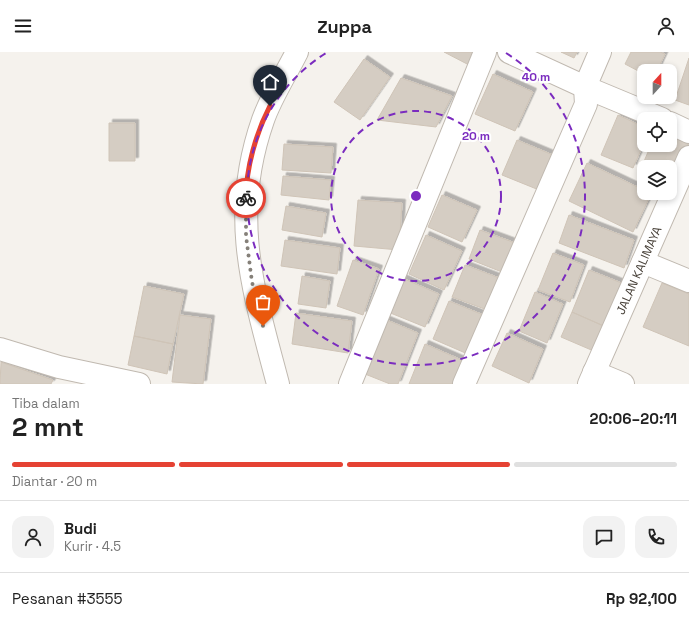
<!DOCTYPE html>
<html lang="id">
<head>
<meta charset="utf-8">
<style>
  :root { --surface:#fff; --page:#f2f2f2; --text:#222; --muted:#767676; --line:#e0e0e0; --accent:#e54233 }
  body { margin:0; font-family:"Space Grotesk",sans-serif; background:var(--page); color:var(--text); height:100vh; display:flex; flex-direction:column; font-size:15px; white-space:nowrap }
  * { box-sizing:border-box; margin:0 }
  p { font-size:13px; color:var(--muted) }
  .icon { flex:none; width:22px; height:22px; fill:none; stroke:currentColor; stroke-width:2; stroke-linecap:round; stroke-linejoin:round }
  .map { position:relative; height:332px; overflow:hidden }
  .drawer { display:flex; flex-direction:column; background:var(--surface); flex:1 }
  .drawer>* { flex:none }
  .needle { width:26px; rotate:21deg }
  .fabs { position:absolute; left:637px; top:12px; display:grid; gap:8px }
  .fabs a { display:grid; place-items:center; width:40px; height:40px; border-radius:8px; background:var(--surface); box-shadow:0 2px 6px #0003; font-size:20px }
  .pin { position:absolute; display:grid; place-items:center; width:34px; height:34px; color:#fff; margin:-41px -17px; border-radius:50% 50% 50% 0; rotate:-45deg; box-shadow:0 0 4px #0007 }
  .pin .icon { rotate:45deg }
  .courier { position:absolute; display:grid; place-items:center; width:40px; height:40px; margin:-20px; border:3px solid #e54233; border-radius:50%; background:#fff; color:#222; box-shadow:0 1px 5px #0007 }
  .overview em { font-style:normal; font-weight:600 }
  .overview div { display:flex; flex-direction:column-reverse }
  .overview { display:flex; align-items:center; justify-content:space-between; height:68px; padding:0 12px }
  h1 { font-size:26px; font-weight:600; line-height:30px }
  .bar { display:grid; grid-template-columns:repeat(4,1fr); gap:6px 4px; align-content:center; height:48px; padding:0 12px }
  .bar i { height:5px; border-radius:3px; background:var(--line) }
  .bar .selected { background:var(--accent) }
  .bar p { grid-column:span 4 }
  .line { display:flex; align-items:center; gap:10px; padding:0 12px; border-top:1px solid var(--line) }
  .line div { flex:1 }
  .round { display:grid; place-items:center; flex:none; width:42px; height:42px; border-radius:12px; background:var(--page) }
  header { display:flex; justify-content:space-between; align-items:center; height:52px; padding:0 12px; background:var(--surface); font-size:18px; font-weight:600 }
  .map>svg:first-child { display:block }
</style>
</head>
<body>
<header><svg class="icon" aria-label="menu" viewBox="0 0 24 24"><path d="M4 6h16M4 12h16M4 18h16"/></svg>Zuppa<svg class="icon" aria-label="person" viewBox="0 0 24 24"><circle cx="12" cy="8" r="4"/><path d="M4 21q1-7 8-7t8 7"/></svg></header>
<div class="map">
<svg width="689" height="332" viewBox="0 0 689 332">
  <defs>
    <filter id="shadow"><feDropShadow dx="3.5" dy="-3.5" stdDeviation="0" flood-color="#0004"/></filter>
  </defs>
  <rect width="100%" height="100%" fill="#f5f2ed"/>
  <path fill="#d5cdc3" stroke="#cfc4b7" filter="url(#shadow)" d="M 444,0 L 476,0 L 469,13 Z
    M 561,0 L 577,0 L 574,6 Z
    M 631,0 L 660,0 L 665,2 L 657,19 L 644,19 L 644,22 L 625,12 Z
    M 689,6 L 689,53 L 675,48 Z
    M 364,7 L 390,25 L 360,68 L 334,50 Z
    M 493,22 L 533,40 L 515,79 L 475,62 Z
    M 401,26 L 452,44 L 436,75 L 377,68 Z
    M 618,63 L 644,75 L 644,91 L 633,116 L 601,103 Z
    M 109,71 L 135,71 L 135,109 L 109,109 Z
    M 670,82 L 689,90 L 673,127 L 670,126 L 670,115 L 642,114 L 651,93 L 670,93 Z
    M 517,88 L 553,103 L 539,138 L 502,123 Z
    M 284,92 L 333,95 L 331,121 L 282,118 Z
    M 587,111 L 644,138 L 644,141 L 651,142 L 633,180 L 569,149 Z
    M 283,124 L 331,128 L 329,148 L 281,143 Z
    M 442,143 L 477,158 L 462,190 L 428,175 Z
    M 358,148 L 402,151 L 399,198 L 354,194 Z
    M 286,154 L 326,161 L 322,185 L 282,178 Z
    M 569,163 L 634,188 L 624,216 L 559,191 Z
    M 480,178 L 518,192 L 507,222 L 469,207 Z
    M 426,183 L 462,199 L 444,238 L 409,222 Z
    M 285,188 L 340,196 L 337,222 L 281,214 Z
    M 553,201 L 584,213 L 570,250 L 538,238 Z
    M 353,208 L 379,217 L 363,263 L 337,254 Z
    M 465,213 L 502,227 L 490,259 L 452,245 Z
    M 589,218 L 624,232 L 606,275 L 572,260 Z
    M 302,224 L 330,229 L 326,256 L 298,252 Z
    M 402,226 L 439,242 L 425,275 L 388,260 Z
    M 662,231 L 689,242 L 689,294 L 643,275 Z
    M 144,234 L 184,242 L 173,292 L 134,284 Z
    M 535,240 L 563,252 L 547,291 L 519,279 Z
    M 449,249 L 486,264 L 470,303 L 433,287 Z
    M 572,260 L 606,275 L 596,300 L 561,285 Z
    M 296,261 L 352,269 L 348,301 L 292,292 Z
    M 180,263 L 211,267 L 203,332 L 172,330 Z
    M 382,266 L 418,281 L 398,332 L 390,332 L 360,320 Z
    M 507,281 L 543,297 L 529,331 L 492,314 Z
    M 134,284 L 173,292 L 167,322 L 128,313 Z
    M 425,292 L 464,309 L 454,332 L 409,332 Z
    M 1,310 L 53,328 L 51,332 L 0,332 Z"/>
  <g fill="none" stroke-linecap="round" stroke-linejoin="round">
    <g stroke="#c0b9b0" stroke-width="24">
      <g id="minor">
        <path d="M 509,0 L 585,35 L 662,67"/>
        <path d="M 670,71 L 689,80"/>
        <path d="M 643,210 L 689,229"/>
        <path d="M 0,297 L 59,315 L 139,332"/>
        <path d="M 594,320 L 623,332"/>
        <path d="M 278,332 C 253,237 229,165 263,68 C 271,45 286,22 297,0"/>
        <path d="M 350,332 L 485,0"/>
        <path d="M 464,332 L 586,52 L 585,35 L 600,0"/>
        <path id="s1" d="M 589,332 L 689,105"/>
      </g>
    </g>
    <use href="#minor" stroke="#fff" stroke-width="22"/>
  </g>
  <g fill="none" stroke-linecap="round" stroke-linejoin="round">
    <path stroke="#858079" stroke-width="4" stroke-dasharray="0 7.2" d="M 246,146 L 246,184 L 252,230 L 263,274"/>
    <path stroke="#e54233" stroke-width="5" d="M 246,146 C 246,116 256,81 270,54"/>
  </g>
  <g fill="none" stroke="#7b2cbf" stroke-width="2" stroke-dasharray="7 5">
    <circle cx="416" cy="144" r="85"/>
    <path d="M506 1A169 169 0 1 1 326 1"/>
  </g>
  <g text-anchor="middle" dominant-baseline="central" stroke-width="4" stroke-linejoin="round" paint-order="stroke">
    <g font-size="12" fill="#49423a" stroke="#fff">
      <text stroke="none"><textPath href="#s1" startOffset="124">JALAN KALIMAYA</textPath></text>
    </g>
  </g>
  <circle cx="416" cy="144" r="6" fill="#7b2cbf" stroke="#fff" stroke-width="2"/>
  <g font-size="12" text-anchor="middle" font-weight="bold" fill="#7b2cbf" stroke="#fff" stroke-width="4" stroke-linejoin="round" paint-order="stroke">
    <text x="536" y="29">40 m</text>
    <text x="476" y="88">20 m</text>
  </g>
</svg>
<div class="fabs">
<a><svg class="needle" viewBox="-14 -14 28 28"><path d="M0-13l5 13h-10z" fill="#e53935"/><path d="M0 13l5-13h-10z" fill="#767676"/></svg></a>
<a><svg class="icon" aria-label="locate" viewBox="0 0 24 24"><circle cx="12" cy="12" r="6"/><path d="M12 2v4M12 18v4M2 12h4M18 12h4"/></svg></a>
<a><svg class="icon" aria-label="layers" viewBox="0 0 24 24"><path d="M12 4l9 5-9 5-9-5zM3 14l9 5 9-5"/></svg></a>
</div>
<div class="pin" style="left:263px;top:274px;background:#ea580c"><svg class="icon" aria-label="bag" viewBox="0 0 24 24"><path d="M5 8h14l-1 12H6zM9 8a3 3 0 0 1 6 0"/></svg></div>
<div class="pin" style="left:270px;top:54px;background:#1f2937"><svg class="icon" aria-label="home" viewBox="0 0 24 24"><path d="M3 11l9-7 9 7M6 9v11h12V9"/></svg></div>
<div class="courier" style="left:246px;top:146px"><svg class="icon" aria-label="bike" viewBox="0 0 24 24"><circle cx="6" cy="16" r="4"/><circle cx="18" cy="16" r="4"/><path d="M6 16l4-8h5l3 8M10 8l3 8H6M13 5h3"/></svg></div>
</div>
<section class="drawer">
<div class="overview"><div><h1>2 mnt</h1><p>Tiba dalam</p></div><em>20:06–20:11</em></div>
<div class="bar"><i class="selected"></i><i class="selected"></i><i class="selected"></i><i></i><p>Diantar · 20 m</p></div>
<div class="line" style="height:72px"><a class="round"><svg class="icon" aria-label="person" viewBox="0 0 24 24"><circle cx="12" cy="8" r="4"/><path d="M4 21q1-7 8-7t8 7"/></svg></a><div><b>Budi</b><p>Kurir · 4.5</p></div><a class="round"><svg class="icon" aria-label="chat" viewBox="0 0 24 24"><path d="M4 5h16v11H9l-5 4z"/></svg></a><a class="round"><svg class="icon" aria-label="phone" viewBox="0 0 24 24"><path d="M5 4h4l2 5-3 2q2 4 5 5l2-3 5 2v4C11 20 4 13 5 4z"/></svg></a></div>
<div class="line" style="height:52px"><div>Pesanan #3555</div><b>Rp 92,100</b></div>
</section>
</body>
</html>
